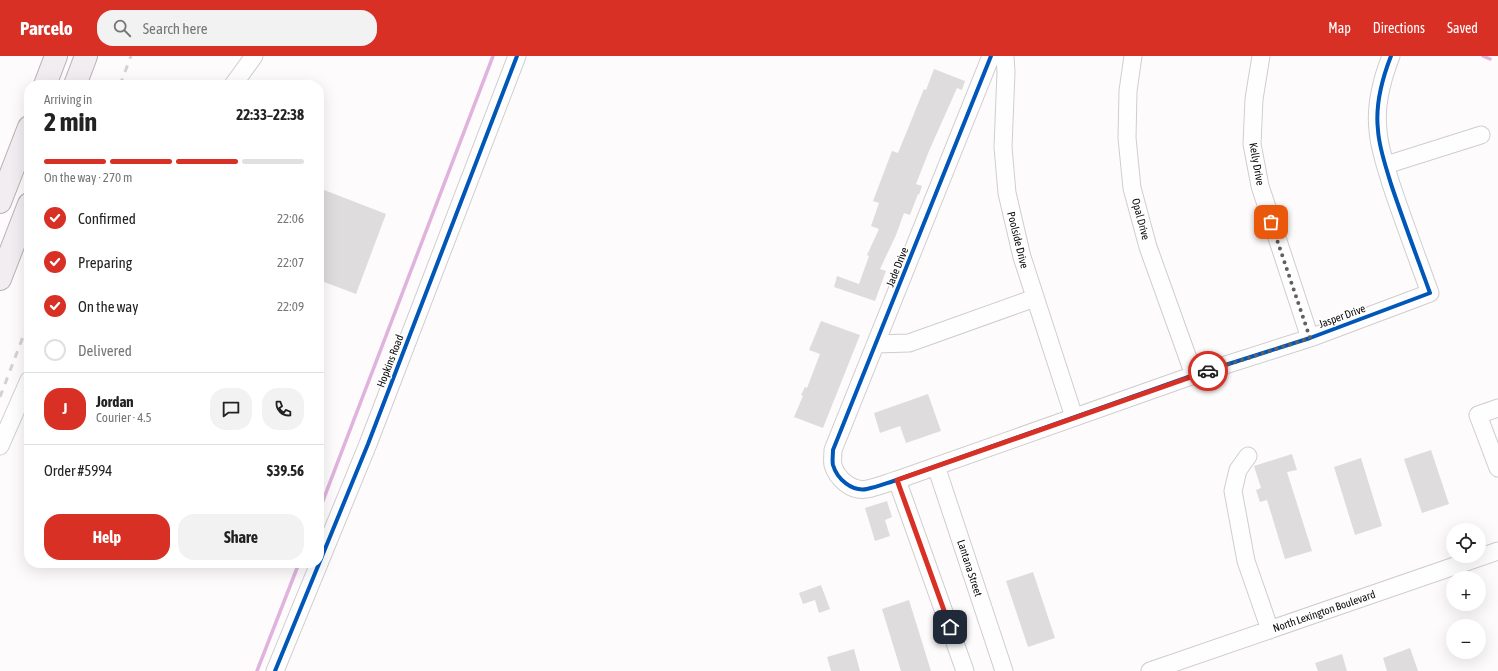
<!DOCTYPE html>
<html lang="en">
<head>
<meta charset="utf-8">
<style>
  :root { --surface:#fff; --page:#f2f2f2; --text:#222; --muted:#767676; --line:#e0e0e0; --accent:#d93025 }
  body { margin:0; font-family:"Asap Condensed",sans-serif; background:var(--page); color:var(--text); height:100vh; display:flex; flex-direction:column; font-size:15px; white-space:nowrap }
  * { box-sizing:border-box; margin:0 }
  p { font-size:13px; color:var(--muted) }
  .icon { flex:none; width:22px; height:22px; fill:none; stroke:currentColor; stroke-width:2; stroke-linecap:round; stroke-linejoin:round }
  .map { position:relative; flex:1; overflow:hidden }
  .side { position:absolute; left:24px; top:24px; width:300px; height:488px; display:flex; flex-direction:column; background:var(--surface); border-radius:16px; box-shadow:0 4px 16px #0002 }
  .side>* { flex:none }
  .tools { position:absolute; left:1446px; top:467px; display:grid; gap:8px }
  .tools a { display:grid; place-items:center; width:40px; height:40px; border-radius:50%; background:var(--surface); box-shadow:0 4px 16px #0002; font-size:20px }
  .pin { position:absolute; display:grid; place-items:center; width:34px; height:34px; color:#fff; margin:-17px; border-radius:8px; box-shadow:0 2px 6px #0006 }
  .courier { position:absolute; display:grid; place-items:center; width:40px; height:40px; margin:-20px; border:3px solid #d93025; border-radius:50%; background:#fff; color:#222; box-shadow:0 1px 5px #0007 }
  .overview em { font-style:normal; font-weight:700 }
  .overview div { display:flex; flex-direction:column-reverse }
  .overview { display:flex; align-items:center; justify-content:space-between; height:68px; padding:0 20px }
  h1 { font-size:26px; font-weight:700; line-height:30px }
  .bar { display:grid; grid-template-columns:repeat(4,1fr); gap:6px 4px; align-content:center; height:48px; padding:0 20px }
  .bar i { height:5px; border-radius:3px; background:var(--line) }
  .bar .active { background:var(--accent) }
  .bar p { grid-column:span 4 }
  .line { display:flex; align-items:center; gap:10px; padding:0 20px; border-top:1px solid var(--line) }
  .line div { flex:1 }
  .round { display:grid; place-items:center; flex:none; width:42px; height:42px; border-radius:16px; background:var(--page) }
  ol { padding:0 20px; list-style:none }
  li { display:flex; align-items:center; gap:12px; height:44px }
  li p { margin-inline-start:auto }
  li .icon { padding:4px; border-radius:50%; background:var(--accent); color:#fff; stroke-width:4 }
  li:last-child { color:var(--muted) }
  li i { width:22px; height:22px; border:2px solid var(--line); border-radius:50% }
  .button { display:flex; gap:8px; margin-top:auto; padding:8px 20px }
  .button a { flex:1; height:46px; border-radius:16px; background:var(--accent); color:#fff; font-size:16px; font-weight:700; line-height:46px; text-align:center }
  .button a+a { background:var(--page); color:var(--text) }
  header { display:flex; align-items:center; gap:24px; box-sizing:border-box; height:56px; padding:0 20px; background:var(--accent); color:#fff }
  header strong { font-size:19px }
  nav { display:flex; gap:22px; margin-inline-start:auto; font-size:14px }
  .search { width:280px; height:36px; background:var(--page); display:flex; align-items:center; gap:10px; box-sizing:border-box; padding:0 14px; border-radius:16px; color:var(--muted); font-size:15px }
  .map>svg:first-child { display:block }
</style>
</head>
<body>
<header>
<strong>Parcelo</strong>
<div class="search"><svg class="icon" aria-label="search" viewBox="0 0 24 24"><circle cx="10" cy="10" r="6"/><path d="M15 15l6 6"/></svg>Search here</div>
<nav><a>Map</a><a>Directions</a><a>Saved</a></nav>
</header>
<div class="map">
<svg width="1498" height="615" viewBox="0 0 1498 615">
  <rect width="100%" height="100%" fill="#fefbfd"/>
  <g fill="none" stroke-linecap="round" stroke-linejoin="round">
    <path stroke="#dfb3dd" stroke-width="3.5" d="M 1483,0 L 1490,3
      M 319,455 L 493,0
      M 257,615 L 299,507"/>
  </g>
  <path fill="#dedcdd" d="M 934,13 L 965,25 L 962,34 L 957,32 L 929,95 L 916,128 L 922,130 L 919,139 L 918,138 L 910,159 L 904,157 L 896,179 L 880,213 L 886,215 L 875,245 L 834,231 L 837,220 L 859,228 L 869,200 L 867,199 L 879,173 L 871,170 L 879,147 L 873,145 L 892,95 L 898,97 L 924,33 L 926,34 Z
    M 319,132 L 386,158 L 356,238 L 319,224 Z
    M 821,265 L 860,279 L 823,372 L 794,361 L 803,340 L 801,339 L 805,331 L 807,332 L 820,298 L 809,294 Z
    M 928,338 L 941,375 L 906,387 L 900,370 L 880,377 L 874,357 Z
    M 1431,394 L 1449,448 L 1422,457 L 1404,403 Z
    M 1292,398 L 1297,414 L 1287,416 L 1312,495 L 1285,503 L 1267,444 L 1260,446 L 1256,434 L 1261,432 L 1254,410 Z
    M 1361,402 L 1382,470 L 1355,479 L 1334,411 Z
    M 887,445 L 892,461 L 885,464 L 890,480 L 875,485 L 865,452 Z
    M 1033,516 L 1055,582 L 1028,591 L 1006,525 Z
    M 821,529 L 830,553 L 819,557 L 815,544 L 803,548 L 799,537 Z
    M 909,544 L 931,615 L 901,615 L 882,553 Z
    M 1410,592 L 1418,615 L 1387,615 L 1383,602 Z
    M 854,593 L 860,615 L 831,615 L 827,601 Z
    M 1342,598 L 1347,615 L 1318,615 L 1315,607 Z"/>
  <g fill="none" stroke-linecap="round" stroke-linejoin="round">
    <g stroke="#d0cdcf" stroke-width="19">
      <path id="minor" d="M 991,0 L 833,394 C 833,399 832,405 833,409 C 837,423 852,436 867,433 C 877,431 887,427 897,424 L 1194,319 L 1310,282 L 1430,237 C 1417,201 1403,164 1391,128 C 1386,111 1379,92 1378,74 C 1375,49 1382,23 1391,0
        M 1005,0 L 1006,16 L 1003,91 L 1007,137 L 1022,201 L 1074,361
        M 1133,0 L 1128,35 L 1127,82 L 1132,132 L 1148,191 L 1194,319
        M 1261,0 L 1254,43 L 1252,88 L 1260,130 L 1310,282
        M 233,29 L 254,0
        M 1386,109 L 1481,79
        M 876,288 L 909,287 L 1035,242
        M 1498,352 L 1478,359 L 1498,412
        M 0,390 L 29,324
        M 1248,400 L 1238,414 L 1233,435 L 1246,505 L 1270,574
        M 936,410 L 1004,615
        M 897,424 L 965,615
        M 275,615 L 368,388 L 517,0
        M 1150,615 L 1498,495"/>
    </g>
    <g stroke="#b8b0b7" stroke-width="24">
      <path id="major" d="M 45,29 L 56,0
        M 75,29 L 86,0
        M 0,146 L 29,71
        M 0,223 L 29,148"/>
    </g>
    <use href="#minor" stroke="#fffeff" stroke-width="17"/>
    <use href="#major" stroke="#f1edf1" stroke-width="22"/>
    <path stroke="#d4d2d3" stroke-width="3" stroke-dasharray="7 7" stroke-linecap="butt" d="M 120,29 L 131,0
      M 0,341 L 29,265"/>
    <g stroke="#fff" stroke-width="6">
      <path id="cycleway" d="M 991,0 L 833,394 C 833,399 832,405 833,409 C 837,423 852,436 867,433 C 877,431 887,427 897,424 L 1194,319 L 1310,282 L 1430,237 C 1417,201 1403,164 1391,128 C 1386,111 1379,92 1378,74 C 1375,49 1382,23 1391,0
        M 275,615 L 368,388 L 517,0"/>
    </g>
    <use href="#cycleway" stroke="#0057b8" stroke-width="4"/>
  </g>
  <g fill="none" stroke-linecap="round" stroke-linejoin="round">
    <path stroke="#615f60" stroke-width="4" stroke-dasharray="0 7.2" d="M 1208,315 L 1310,282 L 1271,166"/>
    <path stroke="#d93025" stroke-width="5" d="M 950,571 L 897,424 L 1208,315"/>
  </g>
  <g text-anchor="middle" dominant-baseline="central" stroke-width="3" stroke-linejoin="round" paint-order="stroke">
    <g font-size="11" fill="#0c0b0c" stroke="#fff">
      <text transform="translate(1257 108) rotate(80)">Kelly Drive</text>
      <text transform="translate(1141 163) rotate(75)">Opal Drive</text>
      <text transform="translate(1018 184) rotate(76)">Poolside Drive</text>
      <text transform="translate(897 211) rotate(-68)">Jade Drive</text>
      <text transform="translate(1342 260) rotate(-20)">Jasper Drive</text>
      <text transform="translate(390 305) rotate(-69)">Hopkins Road</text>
      <text transform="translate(970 512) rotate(72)">Lantana Street</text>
      <text transform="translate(1324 555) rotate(-19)">North Lexington Boulevard</text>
    </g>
  </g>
</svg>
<div class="tools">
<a><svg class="icon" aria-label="locate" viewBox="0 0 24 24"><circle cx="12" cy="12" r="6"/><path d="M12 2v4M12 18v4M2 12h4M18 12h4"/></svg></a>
<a>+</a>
<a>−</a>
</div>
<div class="pin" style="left:1271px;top:166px;background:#ea580c"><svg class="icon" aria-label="bag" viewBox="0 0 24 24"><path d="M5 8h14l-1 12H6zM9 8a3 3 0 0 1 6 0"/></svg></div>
<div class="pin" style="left:950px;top:571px;background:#1f2937"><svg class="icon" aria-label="home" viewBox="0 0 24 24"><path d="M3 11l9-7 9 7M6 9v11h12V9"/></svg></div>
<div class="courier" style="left:1208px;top:315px"><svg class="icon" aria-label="car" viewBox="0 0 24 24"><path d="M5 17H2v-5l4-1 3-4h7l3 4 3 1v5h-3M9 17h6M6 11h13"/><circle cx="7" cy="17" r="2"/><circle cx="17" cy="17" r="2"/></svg></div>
<section class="side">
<div class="overview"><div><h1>2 min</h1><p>Arriving in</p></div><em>22:33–22:38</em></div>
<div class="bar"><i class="active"></i><i class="active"></i><i class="active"></i><i></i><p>On the way · 270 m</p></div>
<ol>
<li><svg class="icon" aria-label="check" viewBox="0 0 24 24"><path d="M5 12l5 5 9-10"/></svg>Confirmed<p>22:06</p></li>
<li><svg class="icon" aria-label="check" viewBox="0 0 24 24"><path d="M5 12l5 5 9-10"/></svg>Preparing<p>22:07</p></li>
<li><svg class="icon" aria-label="check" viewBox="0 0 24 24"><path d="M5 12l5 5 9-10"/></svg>On the way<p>22:09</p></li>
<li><i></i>Delivered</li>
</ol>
<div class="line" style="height:72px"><b class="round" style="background:var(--accent);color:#fff">J</b><div><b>Jordan</b><p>Courier · 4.5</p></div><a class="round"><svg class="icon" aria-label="chat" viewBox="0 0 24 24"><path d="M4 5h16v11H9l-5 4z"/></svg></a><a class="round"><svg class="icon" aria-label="phone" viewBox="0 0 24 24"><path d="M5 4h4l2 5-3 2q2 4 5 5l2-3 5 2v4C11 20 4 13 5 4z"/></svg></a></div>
<div class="line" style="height:52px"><div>Order #5994</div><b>$39.56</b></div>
<div class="button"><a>Help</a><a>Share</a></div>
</section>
</div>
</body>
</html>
